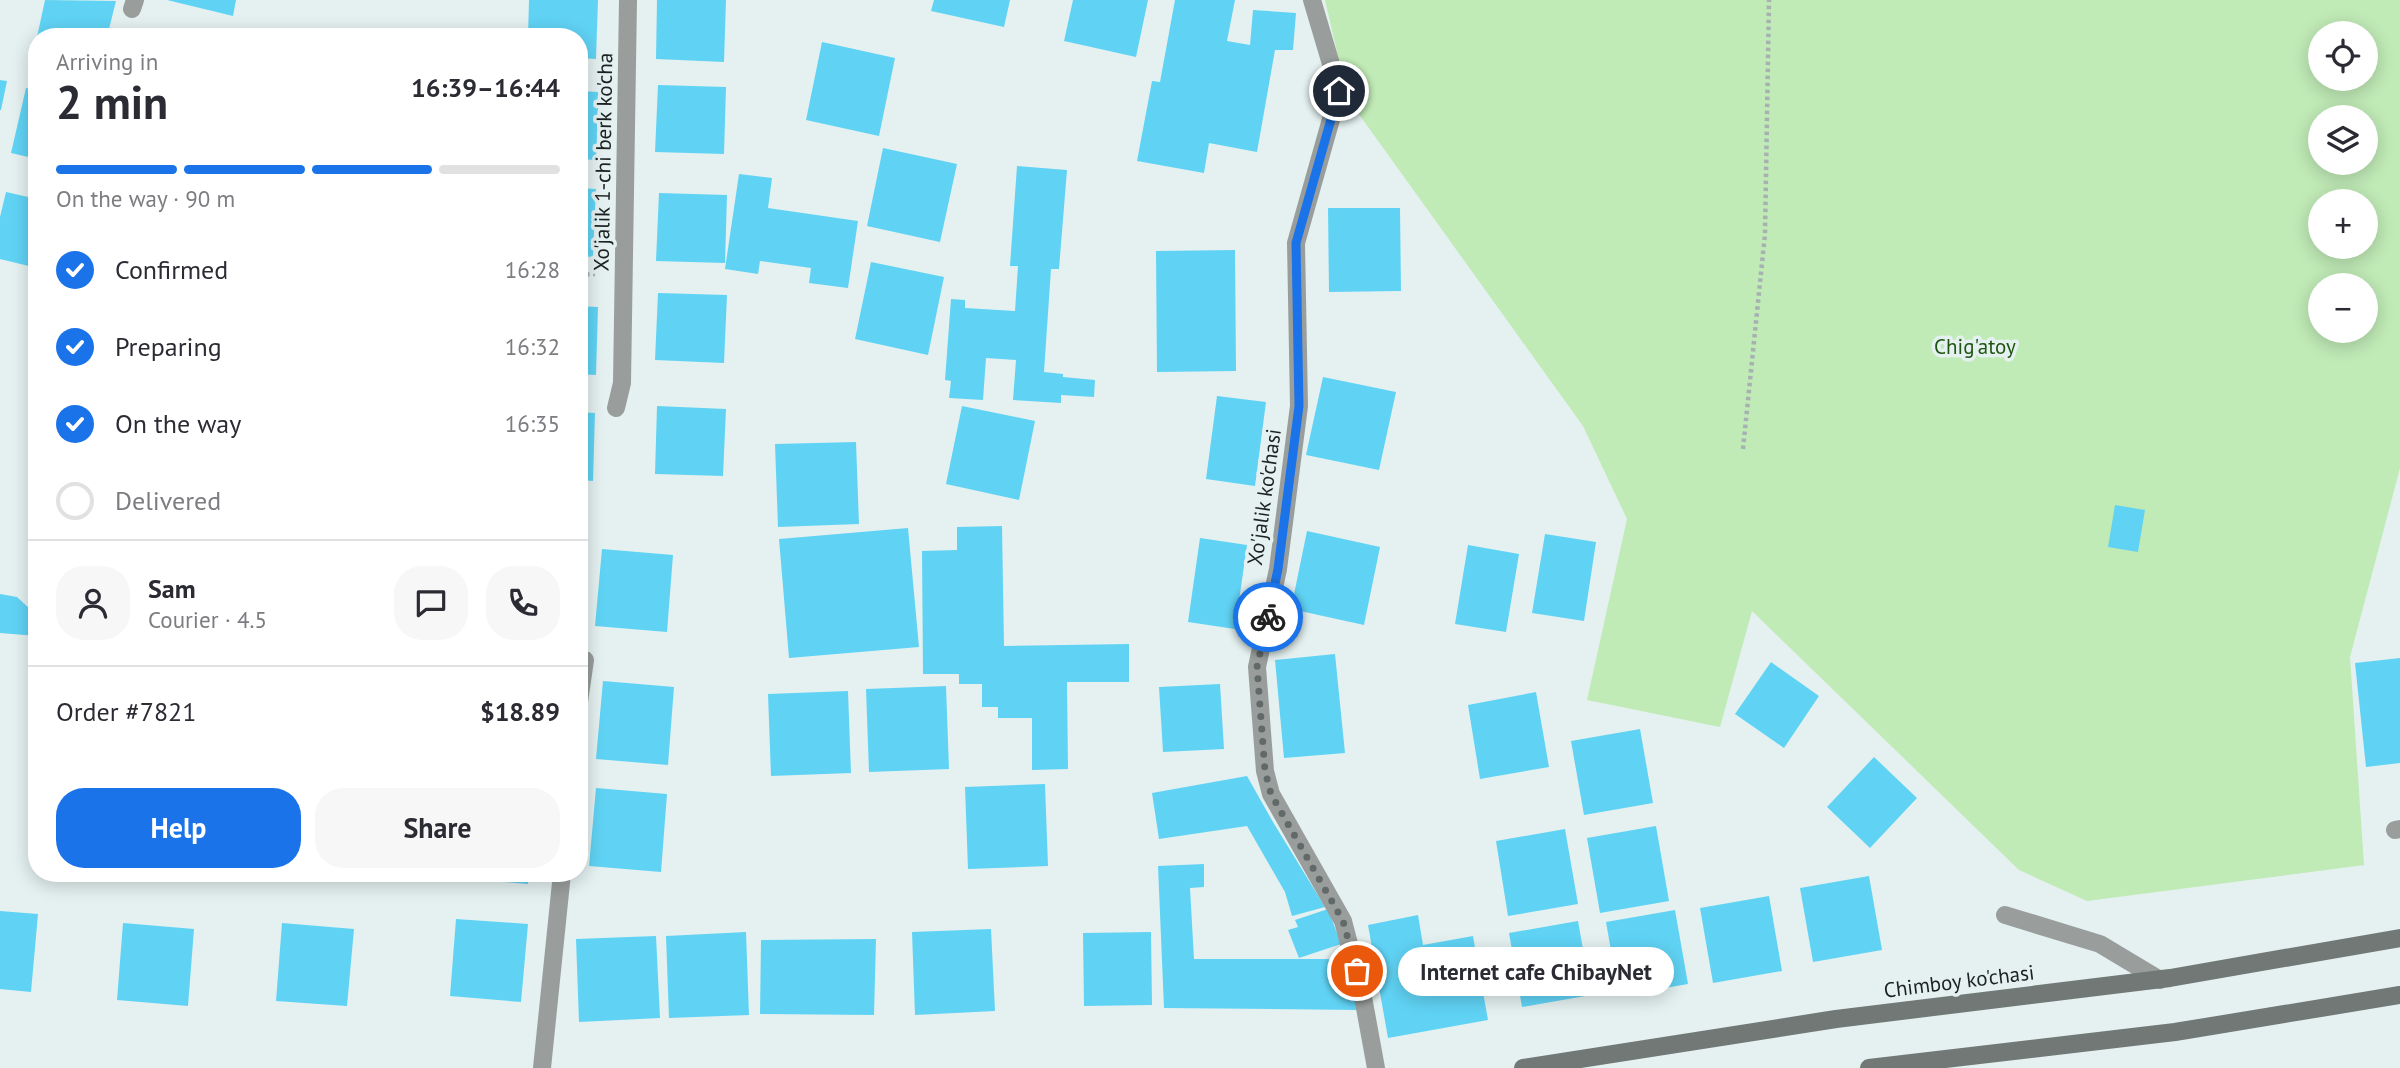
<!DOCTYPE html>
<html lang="en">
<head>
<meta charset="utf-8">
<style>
  :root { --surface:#fff; --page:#f7f7f7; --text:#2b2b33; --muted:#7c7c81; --line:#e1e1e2; --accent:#1a73e8 }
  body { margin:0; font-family:"PT Sans",sans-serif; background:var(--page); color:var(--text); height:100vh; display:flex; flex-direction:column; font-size:26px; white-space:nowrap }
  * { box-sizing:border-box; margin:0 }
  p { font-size:23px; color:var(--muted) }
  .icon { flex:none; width:38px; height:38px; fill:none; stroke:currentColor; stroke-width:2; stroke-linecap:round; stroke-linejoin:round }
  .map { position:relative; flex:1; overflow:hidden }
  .sheet { position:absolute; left:28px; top:28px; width:560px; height:854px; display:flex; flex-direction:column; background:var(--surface); border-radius:28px; box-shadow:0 4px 18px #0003 }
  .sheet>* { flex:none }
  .controls { position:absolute; left:2308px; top:21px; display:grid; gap:14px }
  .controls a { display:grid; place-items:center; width:70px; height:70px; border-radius:50%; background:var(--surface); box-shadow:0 4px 18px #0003; font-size:35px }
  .pin { position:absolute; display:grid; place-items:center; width:60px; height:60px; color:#fff; margin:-30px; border:4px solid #fff; border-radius:50%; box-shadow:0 2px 7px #0007 }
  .courier { position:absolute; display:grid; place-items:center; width:70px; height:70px; margin:-35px; border:5px solid #1a73e8; border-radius:50%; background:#fff; color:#222; box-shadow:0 2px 9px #0007 }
  .bubble { position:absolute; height:49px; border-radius:24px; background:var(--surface); box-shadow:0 4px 18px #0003; font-size:23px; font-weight:800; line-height:49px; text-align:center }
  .summary em { font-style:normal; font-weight:800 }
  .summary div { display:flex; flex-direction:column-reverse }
  .summary { display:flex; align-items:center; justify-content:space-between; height:119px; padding:0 28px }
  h1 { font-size:46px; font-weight:800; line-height:52px }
  .bar { display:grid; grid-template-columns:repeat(4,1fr); gap:10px 7px; align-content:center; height:84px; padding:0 28px }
  .bar i { height:9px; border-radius:5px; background:var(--line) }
  .bar .on { background:var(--accent) }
  .bar p { grid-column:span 4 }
  .line { display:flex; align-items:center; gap:18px; padding:0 28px; border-top:2px solid var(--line) }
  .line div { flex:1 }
  .round { display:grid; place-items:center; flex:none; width:74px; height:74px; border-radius:28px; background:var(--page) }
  ol { padding:0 28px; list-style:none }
  li { display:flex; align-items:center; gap:21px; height:77px }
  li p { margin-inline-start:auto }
  li .icon { padding:7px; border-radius:50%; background:var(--accent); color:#fff; stroke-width:4 }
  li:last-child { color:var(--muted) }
  li i { width:38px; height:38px; border:4px solid var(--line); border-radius:50% }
  .cta { display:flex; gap:14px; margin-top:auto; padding:14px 28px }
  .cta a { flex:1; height:80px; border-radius:28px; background:var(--accent); color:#fff; font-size:28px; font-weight:800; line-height:80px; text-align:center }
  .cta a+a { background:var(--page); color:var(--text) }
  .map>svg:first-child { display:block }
</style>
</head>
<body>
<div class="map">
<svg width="2400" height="1068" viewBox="0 0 2400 1068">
  <rect width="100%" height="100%" fill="#e4f1f0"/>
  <path fill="#c0eab6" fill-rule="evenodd" d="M 1325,0 L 2400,0 L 2400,468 L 2350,657 L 2364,865 L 2087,901 L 2019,870 L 1752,611 L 1720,727 L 1587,700 L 1627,519 L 1583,426 L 1348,99 ZM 2320,33 L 2366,33 L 2366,79 L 2320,79 ZM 2320,117 L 2366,117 L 2366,163 L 2320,163 ZM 2320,201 L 2366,201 L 2366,247 L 2320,247 ZM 2320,285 L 2366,285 L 2366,331 L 2320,331 Z"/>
  <path fill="#60d3f4" d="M 45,0 L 116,1 L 107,37 L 37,37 Z
    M 167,0 L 236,0 L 233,16 Z
    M 529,0 L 598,0 L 596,59 L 579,58 L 579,37 L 528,37 Z
    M 657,0 L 726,0 L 724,62 L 656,59 Z
    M 934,0 L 1010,0 L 1004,27 L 931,11 Z
    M 1073,0 L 1148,0 L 1136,57 L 1064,41 Z
    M 1175,0 L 1235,0 L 1227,41 L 1250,45 L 1253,10 L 1296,13 L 1293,50 L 1275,50 L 1257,152 L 1209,143 L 1204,173 L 1137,161 L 1152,81 L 1160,82 Z
    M 822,42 L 895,58 L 879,136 L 806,120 Z
    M 0,80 L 7,81 L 1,110 L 0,110 Z
    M 658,85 L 726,87 L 724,154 L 655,152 Z
    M 26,88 L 37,90 L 37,159 L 11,153 Z
    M 579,91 L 599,92 L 596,160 L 579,159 Z
    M 883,148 L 957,164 L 940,242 L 867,226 Z
    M 1017,166 L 1067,170 L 1059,269 L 1051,269 L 1044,372 L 1063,374 L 1063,377 L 1095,380 L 1094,397 L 1061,395 L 1061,403 L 1013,400 L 1016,360 L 986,358 L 983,400 L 949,398 L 951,381 L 945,380 L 951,299 L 965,300 L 965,308 L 1015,311 L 1018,266 L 1010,266 Z
    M 739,174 L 772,178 L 768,208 L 858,221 L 848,288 L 809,283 L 811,268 L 760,261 L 758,274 L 725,269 Z
    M 579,188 L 596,189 L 593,257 L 579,256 Z
    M 6,192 L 37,199 L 37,268 L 0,259 L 0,217 Z
    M 659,193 L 727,195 L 725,263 L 656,261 Z
    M 1328,208 L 1400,208 L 1401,291 L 1329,292 Z
    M 1235,250 L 1236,371 L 1157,372 L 1156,251 Z
    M 871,262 L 944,277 L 928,355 L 855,339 Z
    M 658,293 L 727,295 L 724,363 L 655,360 Z
    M 579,306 L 598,307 L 596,375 L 579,374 Z
    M 1323,377 L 1396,392 L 1379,470 L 1306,455 Z
    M 1217,396 L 1266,402 L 1255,486 L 1206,479 Z
    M 657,406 L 726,409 L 723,476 L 655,474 Z
    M 962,406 L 1035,421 L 1019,500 L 946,484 Z
    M 579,412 L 595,413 L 593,481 L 579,480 Z
    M 856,442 L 859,524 L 778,527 L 775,444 Z
    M 2115,505 L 2145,510 L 2138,552 L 2108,547 Z
    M 1002,526 L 1004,646 L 1129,644 L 1129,682 L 1067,682 L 1068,769 L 1032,770 L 1032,718 L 998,718 L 998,707 L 982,707 L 982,684 L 959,684 L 959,674 L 923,674 L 922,551 L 957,550 L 957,527 Z
    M 908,528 L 919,647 L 789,658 L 779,539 Z
    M 1307,531 L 1380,547 L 1364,625 L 1291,609 Z
    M 1545,534 L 1596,542 L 1584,621 L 1532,613 Z
    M 1200,538 L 1247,545 L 1235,629 L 1188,622 Z
    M 1468,545 L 1519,554 L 1506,632 L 1455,624 Z
    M 602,549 L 673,555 L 667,632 L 595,626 Z
    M 0,594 L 17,597 L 30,609 L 37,609 L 37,636 L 0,633 Z
    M 1335,654 L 1345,753 L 1284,758 L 1275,660 Z
    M 2400,658 L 2400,763 L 2366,767 L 2355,663 Z
    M 1771,662 L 1819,696 L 1784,748 L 1735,714 Z
    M 603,681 L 674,687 L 668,765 L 596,759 Z
    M 1220,684 L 1224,749 L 1163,752 L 1159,687 Z
    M 946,686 L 949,769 L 869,772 L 866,689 Z
    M 848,691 L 851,773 L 771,776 L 768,694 Z
    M 1536,692 L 1549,767 L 1480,779 L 1468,705 Z
    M 1640,729 L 1653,803 L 1584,815 L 1571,741 Z
    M 1874,757 L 1917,798 L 1870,848 L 1827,807 Z
    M 1247,776 L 1273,822 L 1325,907 L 1292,916 L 1285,892 L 1247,826 L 1159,839 L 1152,793 Z
    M 1045,784 L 1048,866 L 968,869 L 965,787 Z
    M 596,788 L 667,794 L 661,872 L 589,866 Z
    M 1656,826 L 1669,901 L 1600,913 L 1587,838 Z
    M 1565,829 L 1578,904 L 1508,916 L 1496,841 Z
    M 1204,864 L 1204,887 L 1190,888 L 1194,959 L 1343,959 L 1361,1010 L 1164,1008 L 1158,866 Z
    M 457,873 L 529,873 L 528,884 L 457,878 Z
    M 1869,876 L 1882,950 L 1813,962 L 1800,888 Z
    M 1769,896 L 1782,971 L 1713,983 L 1700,908 Z
    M 1328,909 L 1341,944 L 1299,958 L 1288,930 L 1298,927 L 1295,920 Z
    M 1675,910 L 1688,984 L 1619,996 L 1606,922 Z
    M 0,911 L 38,914 L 31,992 L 0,989 Z
    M 1418,915 L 1423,945 L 1473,936 L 1488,1020 L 1388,1038 L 1368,925 Z
    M 456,919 L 528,924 L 521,1002 L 450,996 Z
    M 1578,921 L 1591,995 L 1522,1007 L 1509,933 Z
    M 123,923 L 194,929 L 188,1006 L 117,1000 Z
    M 282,923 L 354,929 L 347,1006 L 276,1001 Z
    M 991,929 L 995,1011 L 915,1015 L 912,932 Z
    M 746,932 L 749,1015 L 669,1018 L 666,936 Z
    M 1151,932 L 1152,1005 L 1084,1006 L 1083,933 Z
    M 656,936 L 660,1018 L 579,1022 L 576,939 Z
    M 876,939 L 874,1015 L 760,1014 L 761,940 Z"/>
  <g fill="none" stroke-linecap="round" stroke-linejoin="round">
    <path stroke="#a7b1b1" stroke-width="4.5" stroke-dasharray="3.5 3.5" stroke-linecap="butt" d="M 579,275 L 595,274
      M 1743,449 L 1765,234 L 1769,0"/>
    <path stroke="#999e9c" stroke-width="18" d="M 132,9 L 135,0
      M 2395,830 L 2400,829
      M 2005,915 L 2100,944 L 2160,980"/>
    <path stroke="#999e9c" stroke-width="18" d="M 1312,0 L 1339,91 L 1296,243 L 1299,406 L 1278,569 L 1257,667 L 1265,771 L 1271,794 L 1343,921 L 1363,997 L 1376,1068
      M 616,408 L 622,383 L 628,0
      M 579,659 L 585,660 L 579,702
      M 542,1068 L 562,873"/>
    <path stroke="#717875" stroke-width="18" d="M 1523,1068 L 1836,1019 L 2170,978 L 2400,938
      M 1869,1068 L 2175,1032 L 2400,995"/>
  </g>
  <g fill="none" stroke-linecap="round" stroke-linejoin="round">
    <path stroke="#626a69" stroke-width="7" stroke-dasharray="0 12.6" d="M 1268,617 L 1257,667 L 1265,771 L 1271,794 L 1343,921 L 1357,971"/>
    <path stroke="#1a73e8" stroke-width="9" d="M 1268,617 L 1278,569 L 1299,406 L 1296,243 L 1339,91"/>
  </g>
  <g text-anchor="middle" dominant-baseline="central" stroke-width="7" stroke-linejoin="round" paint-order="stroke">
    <g font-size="21" fill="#1c2121" stroke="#e4f1f0">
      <text transform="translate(603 162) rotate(-89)">Xo'jalik 1-chi berk ko'cha</text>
      <text transform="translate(1264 497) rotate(-82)">Xo'jalik ko'chasi</text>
      <text transform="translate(1959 981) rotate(-7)">Chimboy ko'chasi</text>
    </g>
    <g font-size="21" fill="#1f550f" stroke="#e4f1f0">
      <text x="1975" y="346">Chig'atoy</text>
    </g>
  </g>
</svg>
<div class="controls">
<a><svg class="icon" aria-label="locate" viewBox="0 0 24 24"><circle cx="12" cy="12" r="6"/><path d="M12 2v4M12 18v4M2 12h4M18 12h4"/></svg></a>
<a><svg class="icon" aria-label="layers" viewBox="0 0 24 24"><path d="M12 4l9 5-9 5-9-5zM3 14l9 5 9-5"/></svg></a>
<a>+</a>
<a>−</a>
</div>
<div class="pin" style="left:1357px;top:971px;background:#ea580c"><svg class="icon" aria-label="bag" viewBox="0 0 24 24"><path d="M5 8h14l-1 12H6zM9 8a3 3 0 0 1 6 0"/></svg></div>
<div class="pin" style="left:1339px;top:91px;background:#1f2937"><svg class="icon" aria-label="home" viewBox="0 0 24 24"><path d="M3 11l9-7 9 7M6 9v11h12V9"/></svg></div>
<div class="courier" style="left:1268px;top:617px"><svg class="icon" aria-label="bike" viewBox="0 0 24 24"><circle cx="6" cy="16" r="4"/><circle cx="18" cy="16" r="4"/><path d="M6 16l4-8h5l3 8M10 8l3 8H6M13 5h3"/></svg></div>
<div class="bubble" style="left:1398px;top:947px;width:276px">Internet cafe ChibayNet</div>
<section class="sheet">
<div class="summary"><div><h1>2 min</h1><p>Arriving in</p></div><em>16:39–16:44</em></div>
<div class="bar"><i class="on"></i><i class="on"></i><i class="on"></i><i></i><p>On the way · 90 m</p></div>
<ol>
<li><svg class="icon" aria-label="check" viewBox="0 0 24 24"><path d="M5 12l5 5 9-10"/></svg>Confirmed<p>16:28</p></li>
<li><svg class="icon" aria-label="check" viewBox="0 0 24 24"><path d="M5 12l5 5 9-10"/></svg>Preparing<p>16:32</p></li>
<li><svg class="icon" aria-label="check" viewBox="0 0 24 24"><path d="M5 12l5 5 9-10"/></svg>On the way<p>16:35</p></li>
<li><i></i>Delivered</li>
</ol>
<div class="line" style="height:126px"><a class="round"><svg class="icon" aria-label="person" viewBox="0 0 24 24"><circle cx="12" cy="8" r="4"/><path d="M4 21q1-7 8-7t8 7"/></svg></a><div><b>Sam</b><p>Courier · 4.5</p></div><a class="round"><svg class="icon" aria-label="chat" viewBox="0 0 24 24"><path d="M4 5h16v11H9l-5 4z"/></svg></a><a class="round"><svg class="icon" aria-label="phone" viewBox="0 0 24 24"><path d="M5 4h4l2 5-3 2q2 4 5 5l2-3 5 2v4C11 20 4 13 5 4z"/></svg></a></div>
<div class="line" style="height:91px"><div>Order #7821</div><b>$18.89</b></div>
<div class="cta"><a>Help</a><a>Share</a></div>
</section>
</div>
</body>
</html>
